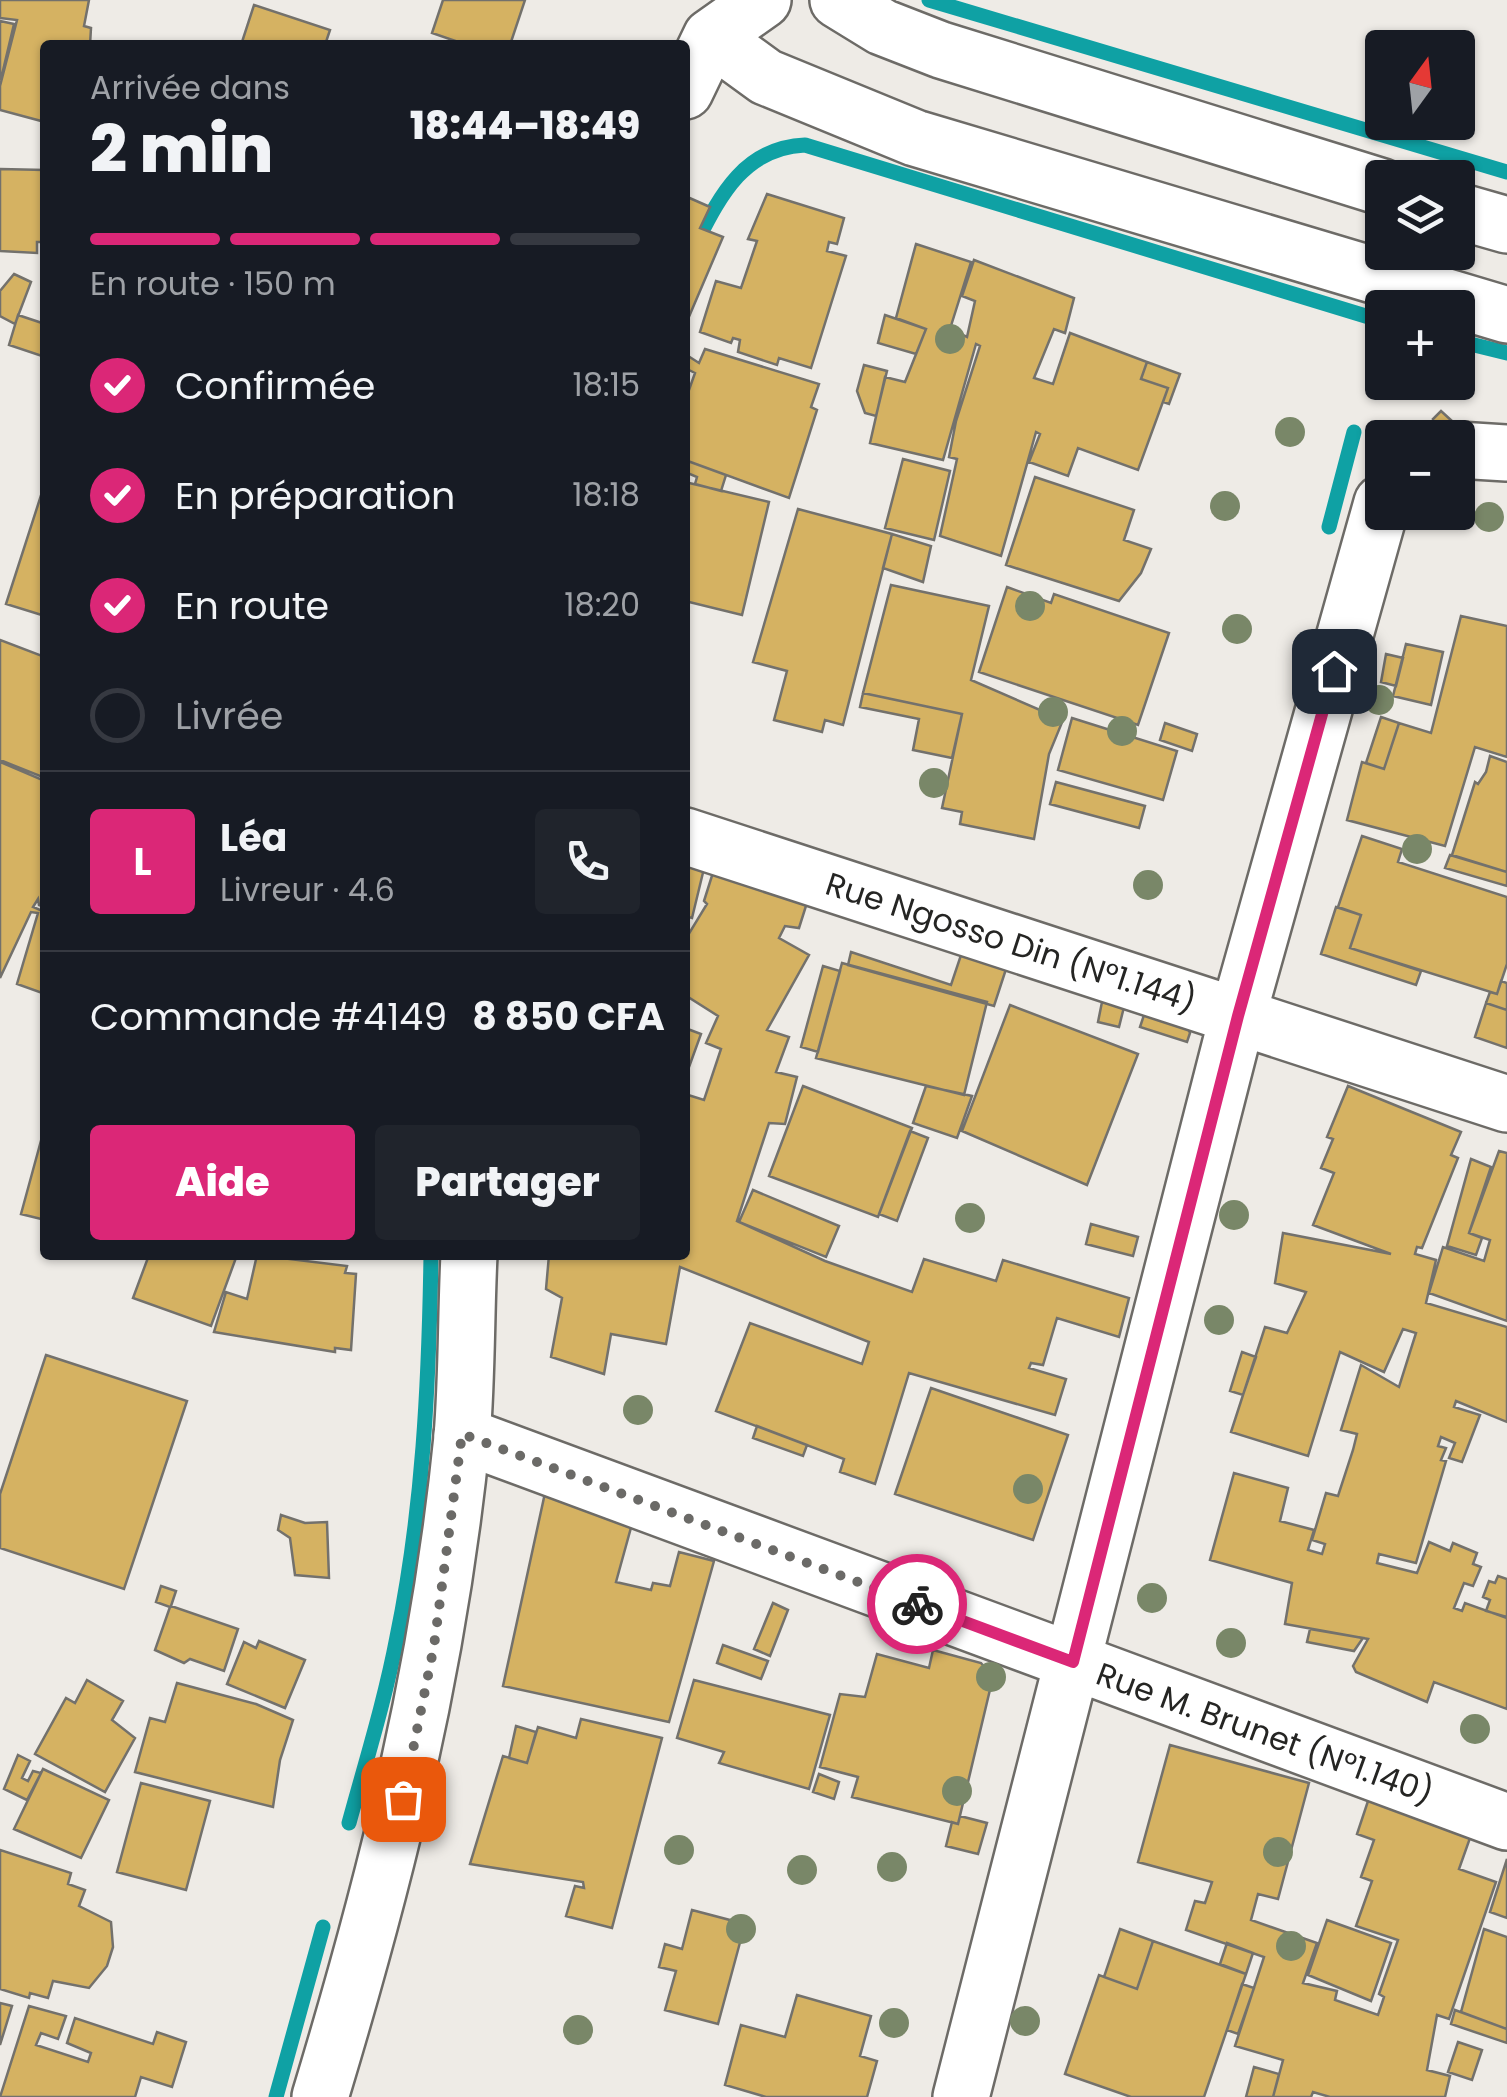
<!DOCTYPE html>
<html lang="fr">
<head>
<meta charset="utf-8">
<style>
  :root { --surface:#171b24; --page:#20242c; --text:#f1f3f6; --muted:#9ea1a6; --line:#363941; --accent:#db2777 }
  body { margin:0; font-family:Poppins,sans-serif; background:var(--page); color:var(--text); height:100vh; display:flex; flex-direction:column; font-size:38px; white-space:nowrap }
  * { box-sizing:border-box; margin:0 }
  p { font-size:32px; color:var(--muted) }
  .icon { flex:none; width:55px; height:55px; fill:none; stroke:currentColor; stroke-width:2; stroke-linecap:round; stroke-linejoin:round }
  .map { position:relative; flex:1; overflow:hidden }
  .sheet { position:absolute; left:40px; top:40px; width:650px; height:1220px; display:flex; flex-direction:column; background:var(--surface); border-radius:10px; box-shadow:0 2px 8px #0004 }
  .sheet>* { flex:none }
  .needle { width:65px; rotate:15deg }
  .buttons { position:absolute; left:1365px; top:30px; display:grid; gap:20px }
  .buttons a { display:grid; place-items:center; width:110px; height:110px; border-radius:10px; background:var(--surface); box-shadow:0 2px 8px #0004; font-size:50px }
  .pin { position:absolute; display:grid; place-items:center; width:85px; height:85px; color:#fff; margin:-42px; border-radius:20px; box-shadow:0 5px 15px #0006 }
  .courier { position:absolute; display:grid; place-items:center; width:100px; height:100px; margin:-50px; border:8px solid #db2777; border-radius:50%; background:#fff; color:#222; box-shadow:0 2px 12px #0007 }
  .overview em { font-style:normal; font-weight:800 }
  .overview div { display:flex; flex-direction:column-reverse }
  .overview { display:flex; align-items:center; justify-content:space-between; height:170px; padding:0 50px }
  h1 { font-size:65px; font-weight:800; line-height:75px }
  .bar { display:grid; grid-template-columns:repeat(4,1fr); gap:15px 10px; align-content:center; height:120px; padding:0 50px }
  .bar i { height:12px; border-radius:8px; background:var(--line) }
  .bar .current { background:var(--accent) }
  .bar p { grid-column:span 4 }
  .line { display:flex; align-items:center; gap:25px; padding:0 50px; border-top:2px solid var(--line) }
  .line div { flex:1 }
  .round { display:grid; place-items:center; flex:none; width:105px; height:105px; border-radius:10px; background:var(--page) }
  ol { padding:0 50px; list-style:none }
  li { display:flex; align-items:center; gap:30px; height:110px }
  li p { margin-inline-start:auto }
  li .icon { padding:10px; border-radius:50%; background:var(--accent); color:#fff; stroke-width:4 }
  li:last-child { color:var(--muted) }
  li i { width:55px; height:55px; border:5px solid var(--line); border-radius:50% }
  .primary-button { display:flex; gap:20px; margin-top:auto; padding:20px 50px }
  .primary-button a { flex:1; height:115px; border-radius:10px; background:var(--accent); color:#fff; font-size:40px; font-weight:800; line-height:115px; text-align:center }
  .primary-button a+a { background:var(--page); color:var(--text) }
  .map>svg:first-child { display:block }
</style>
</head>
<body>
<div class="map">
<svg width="1507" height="2097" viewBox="0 0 1507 2097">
  <rect width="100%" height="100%" fill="#eeebe6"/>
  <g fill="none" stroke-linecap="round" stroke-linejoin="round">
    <path stroke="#0fa1a4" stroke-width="15" d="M 929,0 L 1507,172
      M 685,264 C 714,211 735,148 805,145 L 1382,321
      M 1458,341 L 1507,353
      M 1329,527 L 1354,432
      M 349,1823 C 366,1761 385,1700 397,1637 C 423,1511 429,1383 431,1255
      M 276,2097 L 323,1927"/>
  </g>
  <path fill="#d5b262" stroke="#73716c" stroke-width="2.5" d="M 0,0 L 89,0 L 84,26 L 91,28 L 90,45 L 45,45 L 45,122 L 0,110 L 0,86 L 17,20 L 0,18 Z
    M 443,0 L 525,0 L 510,45 L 467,45 L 432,33 Z
    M 254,5 L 330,30 L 325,45 L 241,45 Z
    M 0,21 L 14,24 L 1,79 L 0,79 Z
    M 0,169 L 45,170 L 45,242 L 37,242 L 37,253 L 0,251 Z
    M 767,194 L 844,218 L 837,244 L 829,242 L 827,251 L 846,256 L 811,368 L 779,358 L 777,365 L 738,352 L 740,340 L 733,338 L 731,343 L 700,332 L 716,281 L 741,288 L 757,241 L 748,239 Z
    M 685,196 L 710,207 L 700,228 L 723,237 L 685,326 Z
    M 916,244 L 971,262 L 950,329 L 967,337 L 975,301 L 962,296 L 974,260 L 1074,298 L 1065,333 L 1054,329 L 1034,378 L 1053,384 L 1070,333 L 1147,362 L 1141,379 L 1168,388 L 1138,470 L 1078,448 L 1068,476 L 1029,462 L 1040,434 L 1036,432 L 1001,556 L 940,536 L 957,459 L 949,457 L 956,421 L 980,346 L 976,344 L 943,460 L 870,443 L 885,377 L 905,382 L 926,329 L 896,318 Z
    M 14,274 L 31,282 L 15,324 L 0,316 L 0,291 Z
    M 18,315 L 45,324 L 45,357 L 9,345 Z
    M 885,315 L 926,329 L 916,354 L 878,343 Z
    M 705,349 L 819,384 L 811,407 L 817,410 L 789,498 L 685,460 L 685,401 L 695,373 L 685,368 L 685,354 L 699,363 Z
    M 1147,362 L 1180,374 L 1169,404 L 1163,402 L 1168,388 L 1141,379 Z
    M 864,365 L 887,371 L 876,416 L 865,413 L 857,391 Z
    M 1441,411 L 1464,432 L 1452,438 L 1433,419 Z
    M 903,459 L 950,471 L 934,540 L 885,528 Z
    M 685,460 L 726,475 L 721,491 L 695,484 L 697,477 L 685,472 Z
    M 1035,477 L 1134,510 L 1124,540 L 1151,549 L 1141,573 L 1119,601 L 1006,565 Z
    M 685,482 L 769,502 L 742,615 L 685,601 Z
    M 45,483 L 45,616 L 6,604 Z
    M 798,509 L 892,534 L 843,725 L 825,720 L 822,732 L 774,720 L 787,671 L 753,662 Z
    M 892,534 L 931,546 L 923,582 L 883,568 Z
    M 891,585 L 989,606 L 971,680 L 1063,720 L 1049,754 L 1034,839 L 960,824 L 962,812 L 942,808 L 962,714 L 863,693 Z
    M 1007,587 L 1051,603 L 1054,594 L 1169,633 L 1138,725 L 979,672 Z
    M 1461,616 L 1507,626 L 1507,757 L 1475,747 L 1445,846 L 1347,820 L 1362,762 L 1384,769 L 1399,723 L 1431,733 Z
    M 0,640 L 45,657 L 45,778 L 0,760 Z
    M 1406,644 L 1443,652 L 1431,705 L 1393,696 Z
    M 1386,654 L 1403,658 L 1396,686 L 1381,682 Z
    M 863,693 L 962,714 L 952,758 L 913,750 L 919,719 L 860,707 Z
    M 1381,717 L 1399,723 L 1384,769 L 1366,763 Z
    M 1072,718 L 1177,751 L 1163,800 L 1058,770 Z
    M 1165,723 L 1197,734 L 1192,751 L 1160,740 Z
    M 1490,756 L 1507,762 L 1507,872 L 1452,855 L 1475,782 L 1478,784 L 1486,772 Z
    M 0,762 L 45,781 L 45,907 L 39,905 L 38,899 L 33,907 L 45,912 L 45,994 L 17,984 L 38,913 L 31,912 L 0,978 Z
    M 1056,782 L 1145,806 L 1139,828 L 1050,804 Z
    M 1362,836 L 1402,849 L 1398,862 L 1507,897 L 1507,964 L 1497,994 L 1350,948 L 1361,915 L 1338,907 Z
    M 685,846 L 708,852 L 692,918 L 685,916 Z
    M 1450,855 L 1507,872 L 1507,886 L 1445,868 Z
    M 716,863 L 812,887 L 799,928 L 785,926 L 779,938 L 809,955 L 767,1030 L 789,1037 L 776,1072 L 797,1077 L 785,1124 L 769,1123 L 737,1221 L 825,1261 L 912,1292 L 924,1259 L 996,1281 L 1003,1260 L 1129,1298 L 1119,1337 L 1057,1318 L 1043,1365 L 1031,1363 L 1029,1368 L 1066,1379 L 1055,1415 L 909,1373 L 875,1484 L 840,1472 L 844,1459 L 716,1411 L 750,1323 L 862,1364 L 869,1342 L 680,1267 L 666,1344 L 611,1334 L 604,1374 L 551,1357 L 562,1298 L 546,1289 L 549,1255 L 685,1255 L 685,1094 L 704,1100 L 721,1049 L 706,1043 L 718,1016 L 685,995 L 685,940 L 707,904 L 704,901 Z
    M 1336,907 L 1361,915 L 1350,948 L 1421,971 L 1416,985 L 1321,954 Z
    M 851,952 L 951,985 L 962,952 L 1007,966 L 994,1006 L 848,965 Z
    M 842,963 L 987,1002 L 964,1095 L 816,1058 Z
    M 823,966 L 840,971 L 818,1052 L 801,1047 Z
    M 1501,981 L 1507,983 L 1507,1010 L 1486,1003 L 1490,992 L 1497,994 Z
    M 1102,1002 L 1124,1007 L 1119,1027 L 1098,1022 Z
    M 1486,1003 L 1507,1010 L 1507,1048 L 1475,1037 Z
    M 1010,1005 L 1138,1054 L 1087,1185 L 962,1131 Z
    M 1146,1009 L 1185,1021 L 1190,1033 L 1187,1042 L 1140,1027 Z
    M 685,1028 L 701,1034 L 685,1078 Z
    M 803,1086 L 912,1128 L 878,1217 L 769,1176 Z
    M 926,1086 L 972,1096 L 957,1138 L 913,1123 Z
    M 1348,1086 L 1461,1132 L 1451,1155 L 1458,1158 L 1422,1248 L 1417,1247 L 1415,1254 L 1436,1260 L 1426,1303 L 1507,1327 L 1507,1422 L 1456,1401 L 1454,1407 L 1480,1415 L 1462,1462 L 1449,1458 L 1455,1443 L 1441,1437 L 1438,1446 L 1446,1448 L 1441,1460 L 1446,1461 L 1416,1563 L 1379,1554 L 1377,1563 L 1417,1573 L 1429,1542 L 1450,1551 L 1453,1543 L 1477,1553 L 1473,1564 L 1481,1567 L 1473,1586 L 1464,1583 L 1454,1608 L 1462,1611 L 1465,1603 L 1507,1618 L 1507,1709 L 1434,1682 L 1427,1702 L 1356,1672 L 1353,1666 L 1368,1639 L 1285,1624 L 1292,1583 L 1210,1560 L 1234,1473 L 1288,1488 L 1280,1521 L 1314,1530 L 1308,1550 L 1322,1554 L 1325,1544 L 1312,1540 L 1326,1493 L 1338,1496 L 1353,1450 L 1357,1434 L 1341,1430 L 1361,1365 L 1399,1387 L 1416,1333 L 1403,1329 L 1384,1372 L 1340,1352 L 1308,1456 L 1231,1432 L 1265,1327 L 1287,1333 L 1306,1292 L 1275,1283 L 1283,1233 L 1391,1254 L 1313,1225 L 1334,1173 L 1321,1168 L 1333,1139 L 1327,1137 Z
    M 45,1126 L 45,1220 L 21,1214 Z
    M 910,1131 L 928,1138 L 897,1221 L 879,1214 Z
    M 1499,1151 L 1507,1153 L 1507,1321 L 1429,1293 L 1443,1247 L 1484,1261 L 1490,1240 L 1469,1233 Z
    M 1471,1159 L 1491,1167 L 1469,1233 L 1482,1238 L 1476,1255 L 1447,1246 Z
    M 753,1190 L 839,1226 L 826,1257 L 739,1222 Z
    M 1091,1224 L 1138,1237 L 1133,1256 L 1086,1244 Z
    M 149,1255 L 237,1255 L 211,1326 L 133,1298 Z
    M 257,1255 L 347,1266 L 345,1273 L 356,1274 L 351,1350 L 335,1348 L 335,1352 L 214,1332 L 226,1292 L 247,1299 Z
    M 1242,1352 L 1256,1357 L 1243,1395 L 1230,1391 Z
    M 46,1355 L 187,1401 L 124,1589 L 0,1548 L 0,1494 Z
    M 931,1388 L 1068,1435 L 1033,1540 L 895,1494 Z
    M 757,1426 L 807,1445 L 803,1456 L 753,1438 Z
    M 545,1493 L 632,1524 L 616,1582 L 651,1590 L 653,1583 L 670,1586 L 679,1552 L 714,1561 L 669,1722 L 503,1686 Z
    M 281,1515 L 305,1523 L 327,1522 L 329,1578 L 295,1575 L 290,1538 L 278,1530 Z
    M 1498,1576 L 1507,1579 L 1507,1617 L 1486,1611 L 1490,1600 L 1483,1597 L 1489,1581 L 1495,1583 Z
    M 161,1586 L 176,1591 L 171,1606 L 238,1629 L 224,1671 L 190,1659 L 184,1663 L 155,1650 L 170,1607 L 156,1602 Z
    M 773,1603 L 788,1610 L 770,1656 L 754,1649 Z
    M 1310,1629 L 1363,1638 L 1354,1651 L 1307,1642 Z
    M 259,1641 L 305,1660 L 285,1708 L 227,1684 L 244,1642 L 256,1648 Z
    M 723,1645 L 768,1661 L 761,1679 L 717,1663 Z
    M 933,1650 L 981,1663 L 993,1677 L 958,1824 L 852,1797 L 858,1777 L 820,1767 L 840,1694 L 865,1697 L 877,1654 L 929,1668 Z
    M 87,1680 L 123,1701 L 112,1720 L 135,1738 L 105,1792 L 35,1754 L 66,1698 L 75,1703 Z
    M 694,1680 L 830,1715 L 809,1789 L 719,1763 L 724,1752 L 677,1738 Z
    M 177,1683 L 256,1704 L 293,1720 L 280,1760 L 273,1807 L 135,1772 L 150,1718 L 165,1722 Z
    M 581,1719 L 662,1738 L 612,1928 L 566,1916 L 575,1886 L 584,1888 L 583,1882 L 470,1864 L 503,1756 L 527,1763 L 538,1727 L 576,1738 Z
    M 516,1726 L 536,1732 L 527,1763 L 509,1758 Z
    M 1170,1745 L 1309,1783 L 1278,1899 L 1258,1894 L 1251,1920 L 1317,1943 L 1303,1983 L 1337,1991 L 1335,2000 L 1378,2015 L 1384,1997 L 1379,1994 L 1398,1940 L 1356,1926 L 1372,1881 L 1361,1877 L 1374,1840 L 1357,1834 L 1369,1798 L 1475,1824 L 1459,1869 L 1496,1882 L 1449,2019 L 1437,2015 L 1427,2070 L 1450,2076 L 1445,2097 L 1330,2097 L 1313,2092 L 1311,2097 L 1273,2097 L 1283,2060 L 1235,2046 L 1264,1957 L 1186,1930 L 1195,1901 L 1205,1903 L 1212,1882 L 1138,1862 Z
    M 18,1755 L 30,1761 L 22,1778 L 28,1781 L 33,1771 L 41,1773 L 27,1800 L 4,1789 Z
    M 43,1769 L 109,1800 L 81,1858 L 14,1829 Z
    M 819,1774 L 839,1782 L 834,1799 L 813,1792 Z
    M 141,1783 L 210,1801 L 186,1890 L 117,1872 Z
    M 960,1816 L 987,1823 L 978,1854 L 946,1846 L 952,1822 L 958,1824 Z
    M 0,1850 L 71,1873 L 68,1884 L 85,1890 L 79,1906 L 111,1922 L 113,1947 L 107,1966 L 89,1988 L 53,1981 L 48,1998 L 30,1993 L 29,1998 L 0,1989 Z
    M 1507,1859 L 1507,1918 L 1490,1912 Z
    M 692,1910 L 745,1924 L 718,2024 L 665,2010 L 676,1971 L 659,1967 L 665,1944 L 682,1949 Z
    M 1327,1920 L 1391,1943 L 1371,2001 L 1308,1975 Z
    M 1120,1929 L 1153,1941 L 1137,1989 L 1104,1977 Z
    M 1484,1929 L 1507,1937 L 1507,2029 L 1461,2012 Z
    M 1153,1941 L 1246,1974 L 1204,2097 L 1131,2097 L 1065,2074 L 1099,1975 L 1137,1989 Z
    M 1227,1943 L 1253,1953 L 1246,1974 L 1220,1964 Z
    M 1242,1984 L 1254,1988 L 1238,2034 L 1227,2030 Z
    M 797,1995 L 871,2016 L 860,2056 L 877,2061 L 867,2097 L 766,2097 L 725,2085 L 741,2025 L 785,2037 Z
    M 0,2003 L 12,2006 L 0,2045 Z
    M 29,2006 L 66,2016 L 58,2039 L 41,2033 L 36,2045 L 88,2062 L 91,2053 L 67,2043 L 75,2018 L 153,2044 L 157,2032 L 186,2042 L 172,2087 L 141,2077 L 135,2097 L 0,2097 Z
    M 1455,2010 L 1507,2029 L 1507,2043 L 1451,2024 Z
    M 1458,2042 L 1482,2050 L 1472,2080 L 1448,2072 Z
    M 1254,2067 L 1279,2074 L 1273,2097 L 1246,2097 Z"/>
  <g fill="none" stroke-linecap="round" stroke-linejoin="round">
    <g stroke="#6d6b67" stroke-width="60">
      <path id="minor" d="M 1458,450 L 1507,453
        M 685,836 L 1507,1104
        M 462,1435 L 1507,1822
        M 961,2097 L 1238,1015 L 1382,503"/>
    </g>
    <g stroke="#6d6b67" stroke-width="60">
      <path id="major" d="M 838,0 L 882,27 L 941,50 L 1382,187
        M 711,37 L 766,77 L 915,138 L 1507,315
        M 685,91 L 711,37 L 763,0
        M 1458,211 L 1507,225
        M 320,2097 C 387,1876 439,1668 462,1437 C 467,1377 466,1315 469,1255"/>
    </g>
    <path stroke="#979692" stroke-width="6" stroke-dasharray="5 8" stroke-linecap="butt" d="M 1456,395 L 1463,358"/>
    <use href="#minor" stroke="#fff" stroke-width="55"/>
    <use href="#major" stroke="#fff" stroke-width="55"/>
  </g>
  <g fill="#798768">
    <circle cx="950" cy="339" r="15"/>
    <circle cx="1290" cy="432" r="15"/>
    <circle cx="1225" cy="506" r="15"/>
    <circle cx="1489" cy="517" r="15"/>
    <circle cx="1030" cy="606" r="15"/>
    <circle cx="1237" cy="629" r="15"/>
    <circle cx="1379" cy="700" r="15"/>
    <circle cx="1053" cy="712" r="15"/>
    <circle cx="1122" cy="731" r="15"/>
    <circle cx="934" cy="783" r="15"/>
    <circle cx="1417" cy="849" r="15"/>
    <circle cx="1148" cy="885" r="15"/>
    <circle cx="1234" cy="1215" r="15"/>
    <circle cx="970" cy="1218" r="15"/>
    <circle cx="1219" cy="1320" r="15"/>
    <circle cx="638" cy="1410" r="15"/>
    <circle cx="1028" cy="1489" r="15"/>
    <circle cx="1152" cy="1598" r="15"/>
    <circle cx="1231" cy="1643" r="15"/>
    <circle cx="991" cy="1677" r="15"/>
    <circle cx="1475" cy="1729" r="15"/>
    <circle cx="957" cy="1791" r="15"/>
    <circle cx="679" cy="1850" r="15"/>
    <circle cx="1278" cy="1852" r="15"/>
    <circle cx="892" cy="1867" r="15"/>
    <circle cx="802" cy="1870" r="15"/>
    <circle cx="741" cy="1929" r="15"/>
    <circle cx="1291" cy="1946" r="15"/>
    <circle cx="1025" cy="2021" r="15"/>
    <circle cx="894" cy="2023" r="15"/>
    <circle cx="578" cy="2030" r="15"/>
  </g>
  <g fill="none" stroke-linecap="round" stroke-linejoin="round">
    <path stroke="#6b6a67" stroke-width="10" stroke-dasharray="0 18" d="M 403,1799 L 434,1646 L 462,1434 L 917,1604"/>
    <path stroke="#db2777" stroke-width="12" d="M 917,1604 L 1073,1662 L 1238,1016 L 1334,671"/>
  </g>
  <g text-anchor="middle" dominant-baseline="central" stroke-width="8" stroke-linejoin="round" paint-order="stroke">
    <g font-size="32" fill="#252523" stroke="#fff">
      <text transform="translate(1011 942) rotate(18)">Rue Ngosso Din (N°1.144)</text>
      <text transform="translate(1265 1733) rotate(20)">Rue M. Brunet (N°1.140)</text>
    </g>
  </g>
</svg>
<div class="buttons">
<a><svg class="needle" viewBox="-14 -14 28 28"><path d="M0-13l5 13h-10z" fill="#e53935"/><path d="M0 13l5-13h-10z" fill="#9ea1a6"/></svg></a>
<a><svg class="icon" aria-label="layers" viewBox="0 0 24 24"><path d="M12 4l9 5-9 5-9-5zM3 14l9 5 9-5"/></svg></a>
<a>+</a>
<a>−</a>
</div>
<div class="pin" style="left:403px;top:1799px;background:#ea580c"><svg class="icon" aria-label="bag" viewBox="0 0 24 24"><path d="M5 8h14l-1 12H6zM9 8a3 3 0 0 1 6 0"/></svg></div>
<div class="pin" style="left:1334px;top:671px;background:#1f2937"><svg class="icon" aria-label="home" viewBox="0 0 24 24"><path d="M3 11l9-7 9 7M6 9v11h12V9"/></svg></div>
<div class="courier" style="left:917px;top:1604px"><svg class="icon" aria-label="bike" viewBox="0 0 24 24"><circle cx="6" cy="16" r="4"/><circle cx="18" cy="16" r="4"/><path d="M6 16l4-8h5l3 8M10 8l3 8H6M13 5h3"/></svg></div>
<section class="sheet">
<div class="overview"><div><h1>2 min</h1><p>Arrivée dans</p></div><em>18:44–18:49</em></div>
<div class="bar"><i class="current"></i><i class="current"></i><i class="current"></i><i></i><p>En route · 150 m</p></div>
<ol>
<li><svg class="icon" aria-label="check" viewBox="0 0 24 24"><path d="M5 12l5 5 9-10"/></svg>Confirmée<p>18:15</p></li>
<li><svg class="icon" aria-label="check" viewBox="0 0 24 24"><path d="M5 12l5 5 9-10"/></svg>En préparation<p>18:18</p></li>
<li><svg class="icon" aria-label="check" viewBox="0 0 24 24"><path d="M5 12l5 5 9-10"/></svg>En route<p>18:20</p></li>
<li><i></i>Livrée</li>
</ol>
<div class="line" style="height:180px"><b class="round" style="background:var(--accent);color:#fff">L</b><div><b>Léa</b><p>Livreur · 4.6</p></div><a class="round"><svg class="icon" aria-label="phone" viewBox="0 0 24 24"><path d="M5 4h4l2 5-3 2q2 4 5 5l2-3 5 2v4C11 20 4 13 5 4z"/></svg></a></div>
<div class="line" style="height:130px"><div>Commande #4149</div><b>8 850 CFA</b></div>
<div class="primary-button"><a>Aide</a><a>Partager</a></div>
</section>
</div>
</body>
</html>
